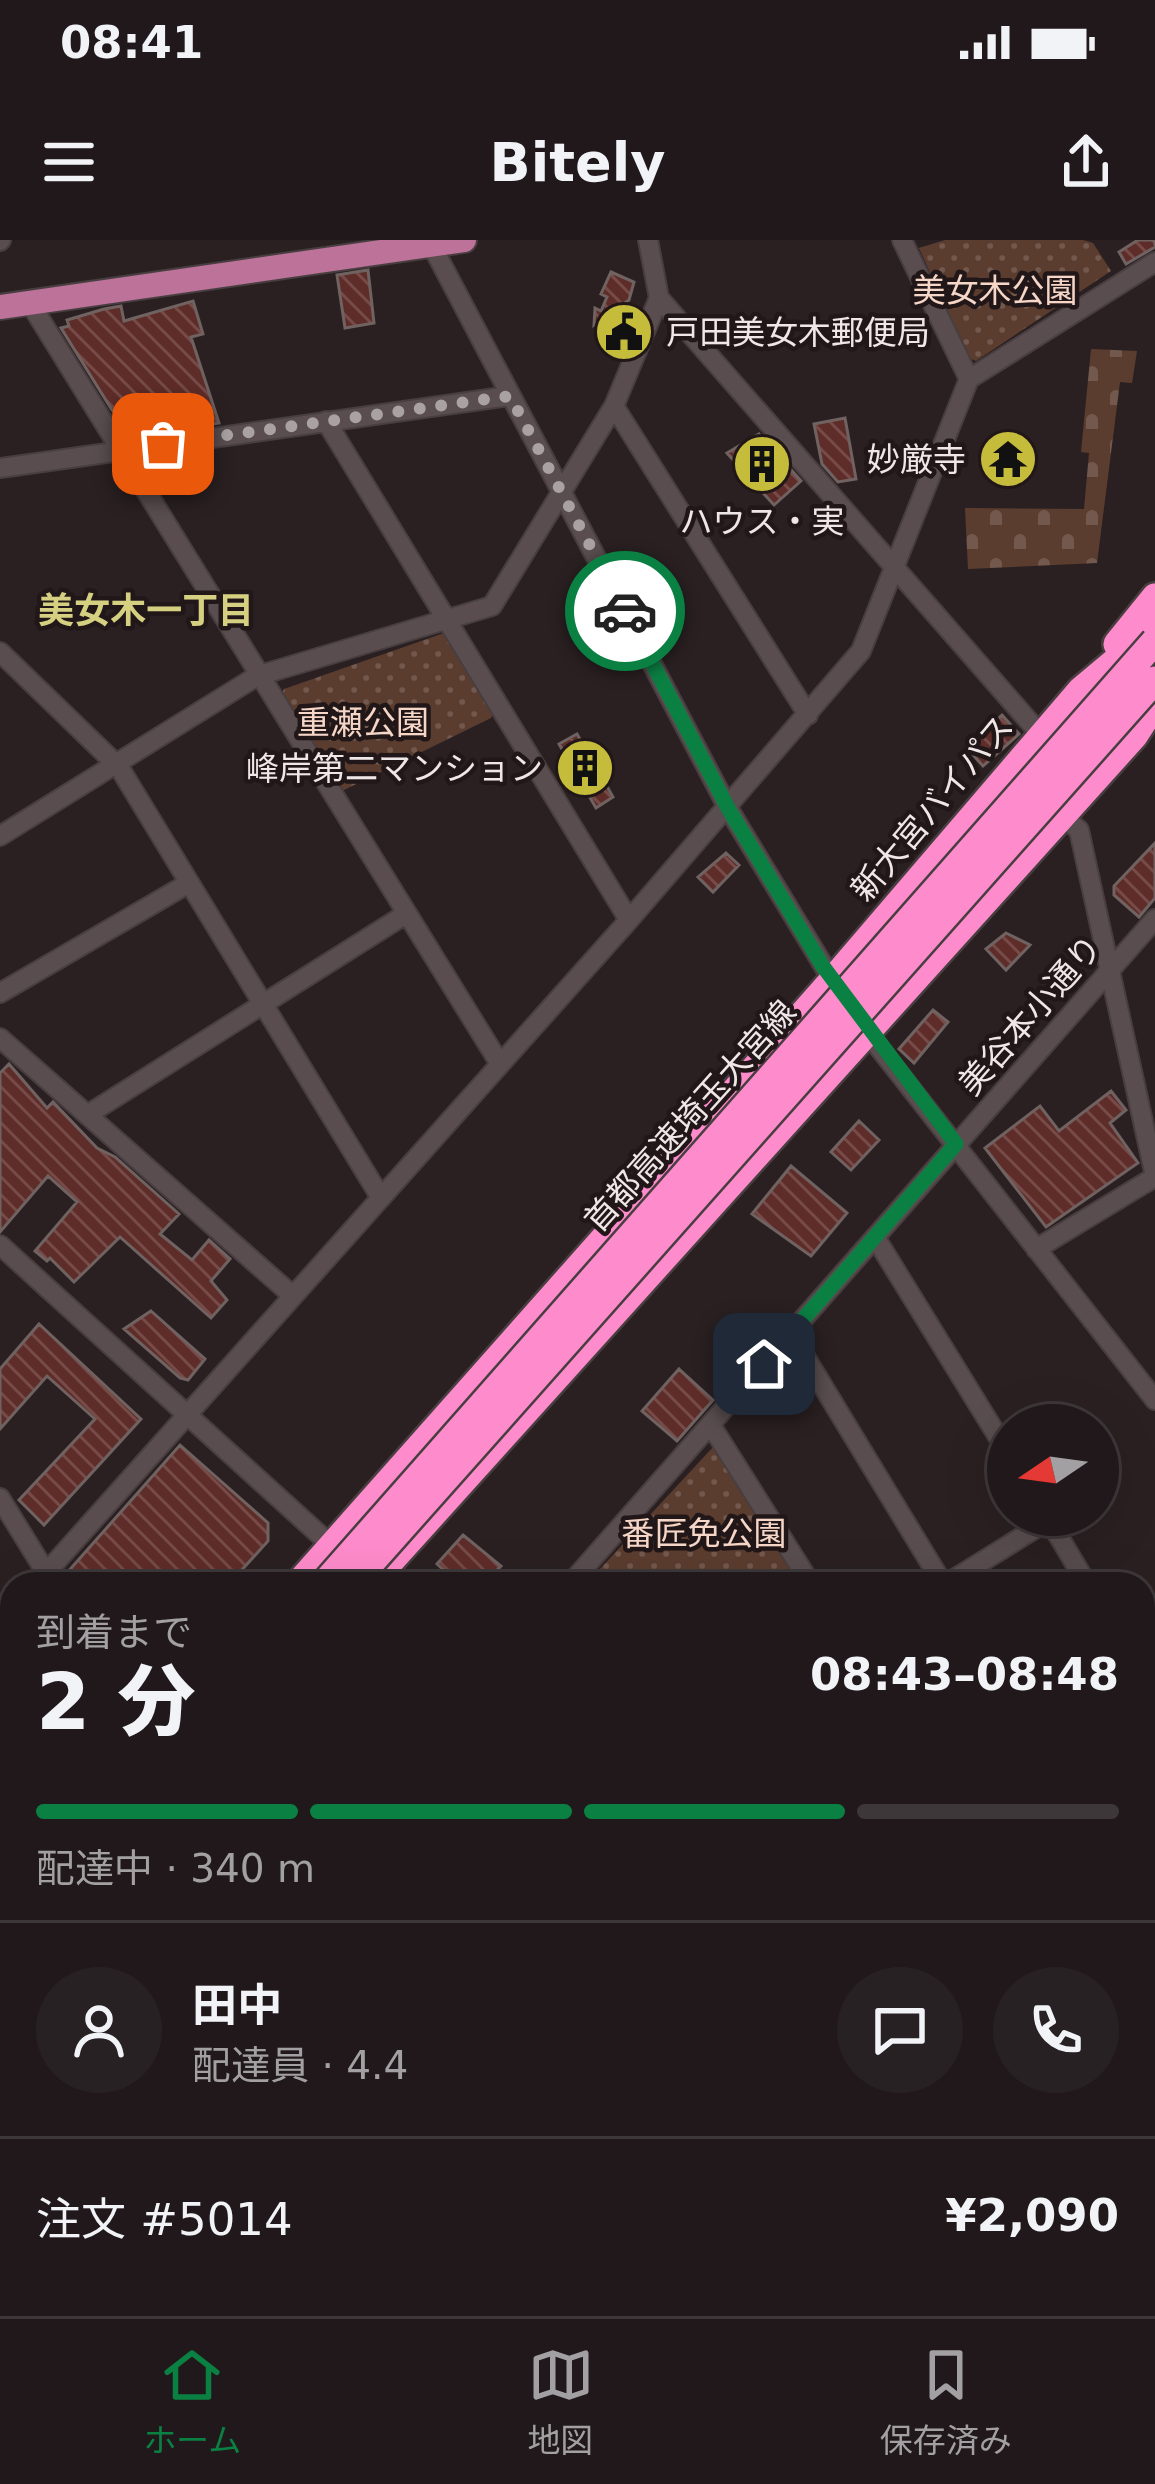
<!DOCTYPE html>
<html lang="ja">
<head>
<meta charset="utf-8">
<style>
  :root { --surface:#20181a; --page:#282123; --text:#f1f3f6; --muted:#a2a0a2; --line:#3d3739; --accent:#0b8043 }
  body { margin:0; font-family:"DejaVu Sans","Noto Sans JP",sans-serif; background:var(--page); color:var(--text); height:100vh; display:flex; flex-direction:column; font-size:45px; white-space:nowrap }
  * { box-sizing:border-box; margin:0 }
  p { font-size:39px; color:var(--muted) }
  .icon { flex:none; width:66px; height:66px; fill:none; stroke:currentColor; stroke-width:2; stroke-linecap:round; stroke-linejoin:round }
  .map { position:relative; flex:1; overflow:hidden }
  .sheet { position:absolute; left:0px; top:1332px; width:1155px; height:744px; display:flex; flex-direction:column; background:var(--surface); border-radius:36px 36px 0 0; box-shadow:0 12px 48px #0002,0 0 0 3px var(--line) }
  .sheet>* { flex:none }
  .needle { width:78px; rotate:257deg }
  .tools { position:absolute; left:987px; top:1164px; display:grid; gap:24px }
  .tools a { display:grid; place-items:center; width:132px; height:132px; border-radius:50%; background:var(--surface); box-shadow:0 12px 48px #0002,0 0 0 3px var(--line); font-size:60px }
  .pin { position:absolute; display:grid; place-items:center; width:102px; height:102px; color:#fff; margin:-51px; border-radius:24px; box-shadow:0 6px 18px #0006 }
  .courier { position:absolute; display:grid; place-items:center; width:120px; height:120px; margin:-60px; border:9px solid #0b8043; border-radius:50%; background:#fff; color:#222; box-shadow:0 3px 15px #0007 }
  .head em { font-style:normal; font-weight:800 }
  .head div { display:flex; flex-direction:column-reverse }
  .head { display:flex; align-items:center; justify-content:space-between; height:204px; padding:0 36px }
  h1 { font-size:78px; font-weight:800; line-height:90px }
  .bar { display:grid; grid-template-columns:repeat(4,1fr); gap:18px 12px; align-content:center; height:144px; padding:0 36px }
  .bar i { height:15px; border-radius:9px; background:var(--line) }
  .bar .on { background:var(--accent) }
  .bar p { grid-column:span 4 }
  .line { display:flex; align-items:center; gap:30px; padding:0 36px; border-top:3px solid var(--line) }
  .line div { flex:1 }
  .round { display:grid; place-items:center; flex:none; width:126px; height:126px; border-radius:63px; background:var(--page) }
  .status { display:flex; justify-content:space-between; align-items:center; height:84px; padding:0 60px; background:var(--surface); direction:ltr }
  .status svg { height:33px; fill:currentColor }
  header { display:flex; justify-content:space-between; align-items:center; height:156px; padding:0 36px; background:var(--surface); font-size:54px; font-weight:800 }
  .tabs { display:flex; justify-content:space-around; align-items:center; height:168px; border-top:3px solid var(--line); background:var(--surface); font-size:33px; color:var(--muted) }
  .tabs a { display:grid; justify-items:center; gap:6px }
  .tabs .on { color:var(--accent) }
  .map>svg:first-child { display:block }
</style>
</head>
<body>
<div class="status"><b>08:41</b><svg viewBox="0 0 49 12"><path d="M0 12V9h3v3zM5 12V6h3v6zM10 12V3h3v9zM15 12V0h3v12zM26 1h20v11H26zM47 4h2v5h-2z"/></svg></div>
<header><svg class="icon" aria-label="menu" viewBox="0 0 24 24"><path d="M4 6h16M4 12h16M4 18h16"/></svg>Bitely<svg class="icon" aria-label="share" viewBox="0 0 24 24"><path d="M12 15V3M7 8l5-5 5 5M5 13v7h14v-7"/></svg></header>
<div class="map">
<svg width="1155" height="2076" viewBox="0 0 1155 2076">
  <defs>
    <pattern id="cemetery-stones" width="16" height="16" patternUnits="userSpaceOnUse" patternTransform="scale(3)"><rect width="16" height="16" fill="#5b3d2f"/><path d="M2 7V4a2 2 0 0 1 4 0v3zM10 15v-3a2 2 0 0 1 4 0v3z" fill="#73594d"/></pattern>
    <pattern id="park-dots" width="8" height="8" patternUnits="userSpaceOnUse" patternTransform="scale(3)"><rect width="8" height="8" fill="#5b3d2f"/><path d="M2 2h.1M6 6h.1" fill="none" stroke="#73594d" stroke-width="1.8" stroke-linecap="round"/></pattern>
    <pattern id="building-back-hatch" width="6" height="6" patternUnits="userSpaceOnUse" patternTransform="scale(3)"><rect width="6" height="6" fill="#5f2d29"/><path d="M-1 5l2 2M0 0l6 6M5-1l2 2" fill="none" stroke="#764b48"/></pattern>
  </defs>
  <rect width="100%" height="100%" fill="#2a2022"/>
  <path fill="url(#cemetery-stones)" d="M 1091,109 L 1137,111 L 1132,143 L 1120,142 L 1097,323 L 968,329 L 965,268 L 1084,269 L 1089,213 L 1081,212 Z"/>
  <path fill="url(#park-dots)" d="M 945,0 L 1083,0 L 1093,3 L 1111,31 L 976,121 L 969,118 L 919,8 Z
    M 444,393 L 494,472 L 491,478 L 340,552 L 281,455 L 284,449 Z
    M 715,1205 L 799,1344 L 586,1344 Z"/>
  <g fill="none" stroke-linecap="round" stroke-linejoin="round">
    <path stroke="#1a001c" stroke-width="6" d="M 1143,1656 L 1155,1647
      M 550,2076 L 588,2064"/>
  </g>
  <path fill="url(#building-back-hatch)" stroke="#6f6260" stroke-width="3" d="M 1138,0 L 1155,0 L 1155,7 L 1126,24 L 1119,12 Z
    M 368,30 L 374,83 L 345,88 L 337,35 Z
    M 611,32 L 634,42 L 629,60 L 609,74 L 633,85 L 621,114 L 609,108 L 600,81 L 594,85 L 595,68 L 601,71 L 607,57 L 601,54 Z
    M 193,61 L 203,94 L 191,97 L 219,183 L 152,193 L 143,166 L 117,174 L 112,170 L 61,88 L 69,86 L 67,80 L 104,69 L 121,66 L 124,81 Z
    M 845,178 L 856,239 L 838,242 L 822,224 L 814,184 Z
    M 759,194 L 801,241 L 774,265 L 727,213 Z
    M 1002,475 L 1019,494 L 983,526 L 966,507 Z
    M 577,494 L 613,557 L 596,568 L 559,504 Z
    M 1155,603 L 1155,658 L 1139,677 L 1114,655 L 1114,646 Z
    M 726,613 L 739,625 L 713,652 L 698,637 Z
    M 1006,693 L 1030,705 L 1006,730 L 986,709 Z
    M 933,770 L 948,782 L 914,823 L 899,809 Z
    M 9,824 L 47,868 L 53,862 L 97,908 L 115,917 L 179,974 L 160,994 L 192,1020 L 209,1000 L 230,1019 L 211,1041 L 227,1060 L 211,1078 L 120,997 L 74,1042 L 50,1018 L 47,1021 L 35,1011 L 77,962 L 48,936 L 0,992 L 0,833 Z
    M 1111,851 L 1126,870 L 1110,883 L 1138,923 L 1046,987 L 985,908 L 1040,866 L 1059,891 Z
    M 859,881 L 879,900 L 851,930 L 831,912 Z
    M 791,926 L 847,973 L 811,1016 L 752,974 Z
    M 151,1071 L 205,1119 L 188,1140 L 180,1138 L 124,1089 Z
    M 39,1084 L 141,1179 L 44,1285 L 19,1260 L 95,1179 L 47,1136 L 0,1189 L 0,1129 Z
    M 679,1129 L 713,1160 L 677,1201 L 642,1171 Z
    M 180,1205 L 268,1283 L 268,1301 L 229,1344 L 77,1344 L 66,1334 Z
    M 463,1295 L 501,1326 L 483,1344 L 459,1344 L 437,1324 Z"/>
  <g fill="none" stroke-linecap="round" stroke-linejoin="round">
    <g stroke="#483e40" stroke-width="22">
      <path id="minor" d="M 902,0 L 969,139
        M 0,1 L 1,0
        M 431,4 L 728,568 L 837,748
        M 659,58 L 1041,495
        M 30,63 L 500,824
        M 614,166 L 808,475
        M 326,181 L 629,680
        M 0,228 L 510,156
        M 0,412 L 119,527 L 381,958
        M 1061,575 L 1079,590 L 1155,936
        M 0,596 L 257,436 L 492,366 L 614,166 L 659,58 L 648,0
        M 0,753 L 189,643
        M 862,786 L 1155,1160
        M 0,798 L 293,1056
        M 87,875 L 406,674
        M 875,997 L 1008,1213
        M 0,1005 L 332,1306
        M 1036,1009 L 1155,937
        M 790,1092 L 943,1344
        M 712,1187 L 811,1344
        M 0,1258 L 53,1344
        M 1046,1275 L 1087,1344
        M 46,1333 L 629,680 L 861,411 L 969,139 L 1155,22
        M 570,1344 L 1155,679
        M 946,1344 L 1049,1280
        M 1143,1387 L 1155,1380
        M 1143,1626 L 1155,1617
        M 1143,1675 L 1155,1666
        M 1143,1806 L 1155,1819
        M 0,1925 L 12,1918
        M 1143,2037 L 1155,2029
        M 261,2064 L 264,2076
        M 642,2064 L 645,2076
        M 958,2064 L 965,2076
        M 484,2076 L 522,2064
        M 797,2076 L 816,2064
        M 1094,2076 L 1109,2064"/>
    </g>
    <g stroke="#483e40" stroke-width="28">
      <path id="major" d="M 0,67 L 464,0"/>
    </g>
    <g stroke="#483e40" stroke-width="32">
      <path id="highway" d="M 1117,404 L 1155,357
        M 298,1344 L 832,741 L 1081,450 L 1155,388
        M 370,1344 L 1134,496 L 1155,464
        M 0,1664 L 12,1654
        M 0,1694 L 12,1682
        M 0,1771 L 12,1757"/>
    </g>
    <use href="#minor" stroke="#594d4f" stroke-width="18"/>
    <use href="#major" stroke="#bc7299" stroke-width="24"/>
    <use href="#highway" stroke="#fe8bcb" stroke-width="27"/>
    <g stroke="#483e40" stroke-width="32" stroke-linecap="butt">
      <path id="highway-bridge" d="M 324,1344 L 1155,401
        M 352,1344 L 1155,440"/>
    </g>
    <use href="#highway-bridge" stroke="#fe8bcb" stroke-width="27"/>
  </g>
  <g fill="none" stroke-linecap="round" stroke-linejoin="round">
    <path stroke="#a9a1a2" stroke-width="12" stroke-dasharray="0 21.6" d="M 163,204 L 510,156 L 625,371"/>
    <path stroke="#0b8043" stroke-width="15" d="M 625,371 L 728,568 L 822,725 L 956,904 L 764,1124"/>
  </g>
  <defs>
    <g id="civic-disc" transform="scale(3)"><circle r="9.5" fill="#c6bc3c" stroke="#211718"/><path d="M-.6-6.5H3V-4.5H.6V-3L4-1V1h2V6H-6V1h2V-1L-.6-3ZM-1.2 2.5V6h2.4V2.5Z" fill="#111"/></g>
    <g id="temple-disc" transform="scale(3)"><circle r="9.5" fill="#c6bc3c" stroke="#211718"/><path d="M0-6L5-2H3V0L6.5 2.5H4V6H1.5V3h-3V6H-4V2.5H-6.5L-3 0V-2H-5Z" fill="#111"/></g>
    <g id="building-disc" transform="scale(3)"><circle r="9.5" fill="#c6bc3c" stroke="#211718"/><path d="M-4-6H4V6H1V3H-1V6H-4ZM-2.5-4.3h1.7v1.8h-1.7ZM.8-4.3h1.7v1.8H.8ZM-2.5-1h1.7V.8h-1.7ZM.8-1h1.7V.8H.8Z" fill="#111"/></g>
  </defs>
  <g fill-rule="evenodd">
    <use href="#civic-disc" x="624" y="92"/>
    <use href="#temple-disc" x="1008" y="219"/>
    <use href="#building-disc" x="762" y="224"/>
    <use href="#building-disc" x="585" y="528"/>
  </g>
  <g text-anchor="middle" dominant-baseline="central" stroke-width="9" stroke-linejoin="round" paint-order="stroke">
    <g font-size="33" fill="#f6d6c7" stroke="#211718">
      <text x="995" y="50">美女木公園</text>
      <text x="363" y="482">重瀬公園</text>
      <text x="704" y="1293">番匠免公園</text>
    </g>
    <g font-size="33" fill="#eee6e7" stroke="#211718" text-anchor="end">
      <text x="666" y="92" text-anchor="start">戸田美女木郵便局</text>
      <text x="966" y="219">妙厳寺</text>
      <text x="762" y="281" text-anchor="middle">ハウス・実</text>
      <text x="543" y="528">峰岸第二マンション</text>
    </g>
    <g font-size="33" fill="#eee6e7" stroke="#211718">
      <text transform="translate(932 568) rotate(-50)">新大宮バイパス</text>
      <text transform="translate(1030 775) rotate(-49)">美谷本小通り</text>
      <text transform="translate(690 876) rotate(-48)">首都高速埼玉大宮線</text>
    </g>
    <g font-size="36" font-weight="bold" fill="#d5cf81" stroke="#211718">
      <text x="146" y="370">美女木一丁目</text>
    </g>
  </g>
</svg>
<div class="tools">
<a><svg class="needle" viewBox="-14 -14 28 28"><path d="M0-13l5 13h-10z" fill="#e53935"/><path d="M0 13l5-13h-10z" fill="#a2a0a2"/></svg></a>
</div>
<div class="pin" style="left:163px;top:204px;background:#ea580c"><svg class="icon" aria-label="bag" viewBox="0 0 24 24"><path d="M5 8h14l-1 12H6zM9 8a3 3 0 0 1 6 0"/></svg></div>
<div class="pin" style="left:764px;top:1124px;background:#1f2937"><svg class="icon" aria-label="home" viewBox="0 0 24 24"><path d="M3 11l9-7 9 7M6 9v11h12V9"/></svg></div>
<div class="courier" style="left:625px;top:371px"><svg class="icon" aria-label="car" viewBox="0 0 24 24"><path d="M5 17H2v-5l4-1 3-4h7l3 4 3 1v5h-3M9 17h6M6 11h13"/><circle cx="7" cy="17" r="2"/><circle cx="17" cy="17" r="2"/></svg></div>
<section class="sheet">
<div class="head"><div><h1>2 分</h1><p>到着まで</p></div><em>08:43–08:48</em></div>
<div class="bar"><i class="on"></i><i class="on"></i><i class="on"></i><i></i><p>配達中 · 340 m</p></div>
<div class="line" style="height:216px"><a class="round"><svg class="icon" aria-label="person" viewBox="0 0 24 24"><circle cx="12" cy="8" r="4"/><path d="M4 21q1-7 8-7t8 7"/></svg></a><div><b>田中</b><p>配達員 · 4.4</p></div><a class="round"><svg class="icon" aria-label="chat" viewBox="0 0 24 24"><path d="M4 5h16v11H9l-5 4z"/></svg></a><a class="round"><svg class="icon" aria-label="phone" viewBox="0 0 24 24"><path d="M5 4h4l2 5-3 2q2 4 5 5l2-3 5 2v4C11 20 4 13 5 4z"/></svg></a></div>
<div class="line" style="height:156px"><div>注文 #5014</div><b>¥2,090</b></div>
</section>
</div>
<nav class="tabs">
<a class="on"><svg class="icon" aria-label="home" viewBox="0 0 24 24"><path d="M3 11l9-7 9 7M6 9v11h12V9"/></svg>ホーム</a>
<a><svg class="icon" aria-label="map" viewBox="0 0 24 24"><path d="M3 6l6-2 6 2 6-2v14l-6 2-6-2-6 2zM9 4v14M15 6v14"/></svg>地図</a>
<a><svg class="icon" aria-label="saved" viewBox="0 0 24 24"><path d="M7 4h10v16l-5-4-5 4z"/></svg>保存済み</a>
</nav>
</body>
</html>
